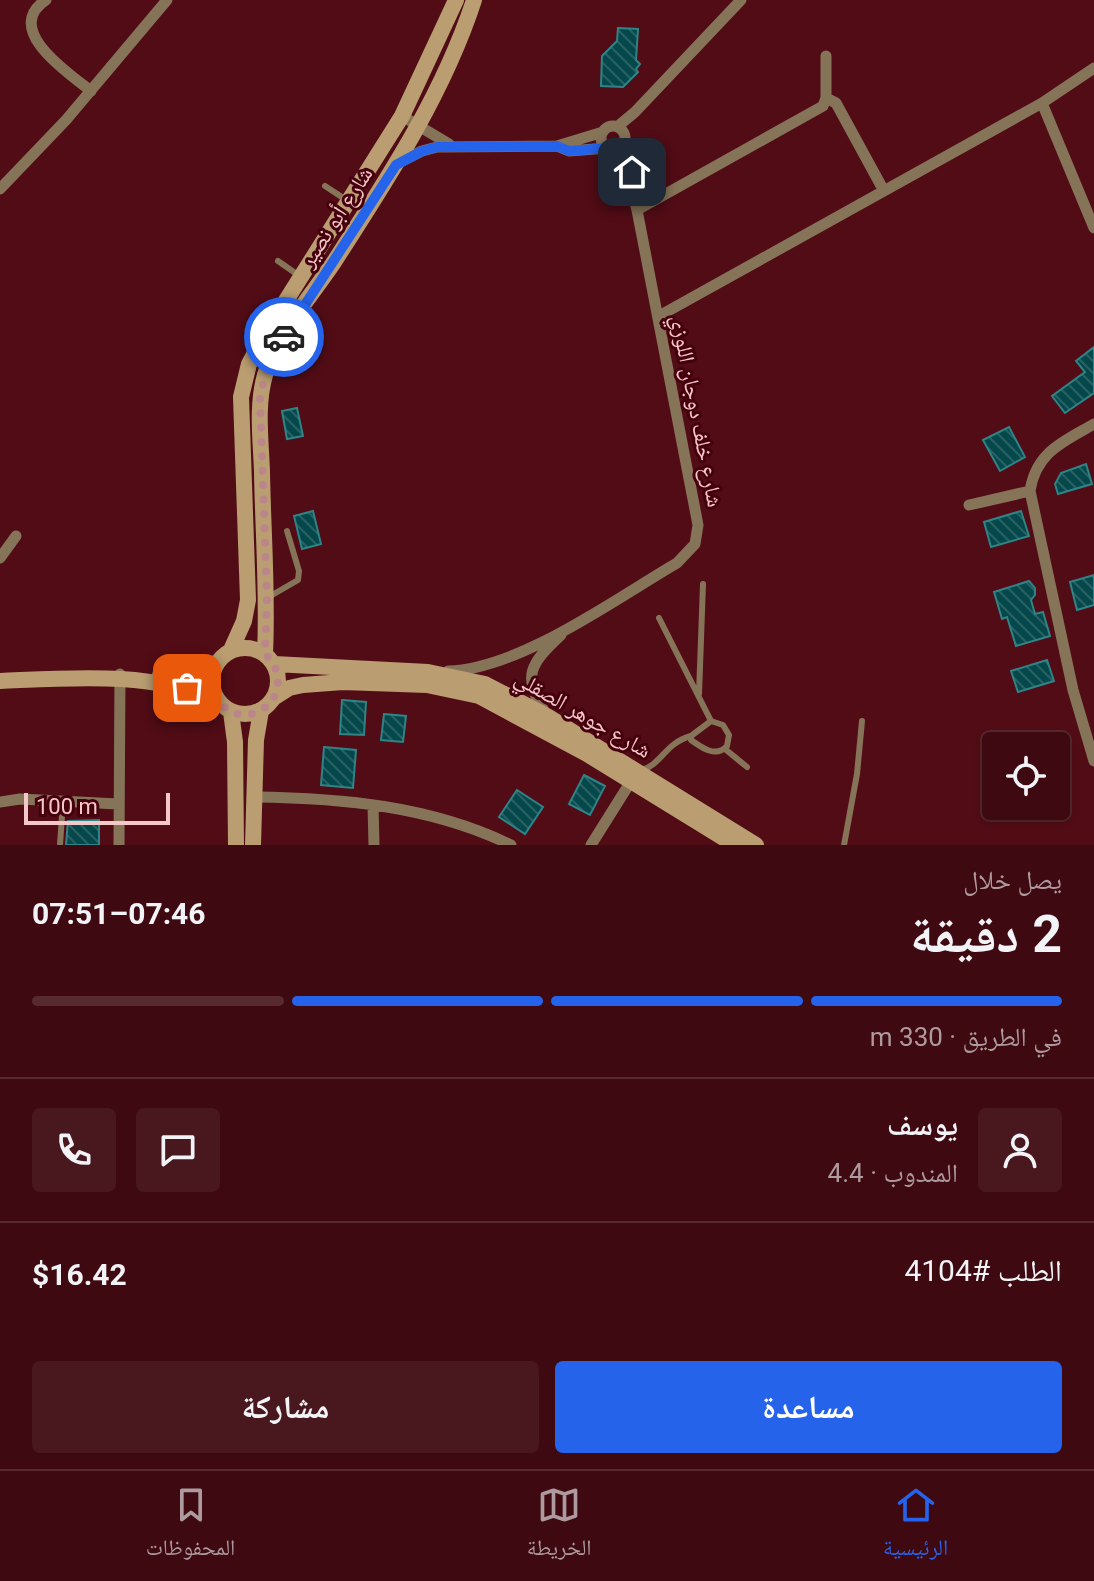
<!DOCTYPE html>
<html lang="ar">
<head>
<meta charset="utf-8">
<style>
  :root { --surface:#3e0910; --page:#49171e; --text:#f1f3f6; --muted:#ad9a9f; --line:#572a30; --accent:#2563eb }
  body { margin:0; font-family:Roboto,"Noto Naskh Arabic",sans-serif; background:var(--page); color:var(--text); direction:rtl; height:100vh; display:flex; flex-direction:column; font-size:30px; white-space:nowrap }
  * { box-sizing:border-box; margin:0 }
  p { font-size:26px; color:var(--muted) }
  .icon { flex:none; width:44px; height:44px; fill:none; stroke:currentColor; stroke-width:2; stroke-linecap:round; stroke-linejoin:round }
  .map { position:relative; height:845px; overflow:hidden; direction:ltr }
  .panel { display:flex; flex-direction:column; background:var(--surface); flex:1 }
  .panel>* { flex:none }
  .buttons { position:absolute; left:982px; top:732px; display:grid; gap:16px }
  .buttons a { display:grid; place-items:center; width:88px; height:88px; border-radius:8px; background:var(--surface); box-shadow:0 2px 6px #0004,0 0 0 2px var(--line); font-size:40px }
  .scale { position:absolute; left:24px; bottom:20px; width:146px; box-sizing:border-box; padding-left:8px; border:4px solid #f4c8c8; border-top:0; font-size:22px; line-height:28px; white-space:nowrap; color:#f4c8c8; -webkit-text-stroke:6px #46000d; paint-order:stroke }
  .pin { position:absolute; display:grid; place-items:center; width:68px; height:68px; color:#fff; margin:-34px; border-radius:16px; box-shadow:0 4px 12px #0006 }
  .courier { position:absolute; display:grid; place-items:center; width:80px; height:80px; margin:-40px; border:6px solid #2563eb; border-radius:50%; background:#fff; color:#222; box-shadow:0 2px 10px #0007 }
  .summary em { font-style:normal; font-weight:700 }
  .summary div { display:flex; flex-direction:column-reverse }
  .summary { display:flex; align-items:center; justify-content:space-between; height:136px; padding:0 32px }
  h1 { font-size:52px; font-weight:700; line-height:60px }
  .bar { display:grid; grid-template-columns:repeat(4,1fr); gap:12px 8px; align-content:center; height:96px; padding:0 32px }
  .bar i { height:10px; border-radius:6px; background:var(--line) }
  .bar .active { background:var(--accent) }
  .bar p { grid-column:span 4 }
  .line { display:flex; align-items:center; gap:20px; padding:0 32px; border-top:2px solid var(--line) }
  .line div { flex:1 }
  .round { display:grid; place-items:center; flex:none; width:84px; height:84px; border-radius:8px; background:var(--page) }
  .button { display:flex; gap:16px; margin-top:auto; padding:16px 32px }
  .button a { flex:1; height:92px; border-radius:8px; background:var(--accent); color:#fff; font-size:32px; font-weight:700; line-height:92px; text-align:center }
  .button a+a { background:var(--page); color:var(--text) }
  .dock { display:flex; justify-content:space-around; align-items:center; height:112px; border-top:2px solid var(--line); background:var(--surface); font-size:22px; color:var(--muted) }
  .dock a { display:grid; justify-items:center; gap:4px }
  .dock .active { color:var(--accent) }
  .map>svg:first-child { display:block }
</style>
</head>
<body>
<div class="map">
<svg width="1094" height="845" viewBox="0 0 1094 845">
  <defs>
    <pattern id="building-back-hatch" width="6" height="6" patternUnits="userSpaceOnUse" patternTransform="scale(2)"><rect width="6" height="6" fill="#05484b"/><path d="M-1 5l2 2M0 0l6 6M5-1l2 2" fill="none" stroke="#2a6163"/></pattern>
  </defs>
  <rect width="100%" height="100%" fill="#520c16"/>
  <path fill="url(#building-back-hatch)" stroke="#2e8487" stroke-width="2" d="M 618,28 L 638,29 L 636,60 L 640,64 L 636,69 L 638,72 L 623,87 L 601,86 L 602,56 L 617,41 Z
    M 1094,347 L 1094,393 L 1065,413 L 1052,396 L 1085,372 L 1076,361 Z
    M 297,408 L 303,436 L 287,439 L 282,411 Z
    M 1009,427 L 1025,457 L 1000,471 L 983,440 Z
    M 1086,464 L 1092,484 L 1058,494 L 1055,484 L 1061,473 Z
    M 313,511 L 321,544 L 302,549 L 294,516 Z
    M 1021,511 L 1029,536 L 991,547 L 984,522 Z
    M 1094,575 L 1094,605 L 1077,610 L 1070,582 Z
    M 1029,581 L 1035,588 L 1035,595 L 1031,600 L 1035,614 L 1043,612 L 1050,636 L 1016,646 L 1007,617 L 1002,619 L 994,592 Z
    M 1047,660 L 1054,681 L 1018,692 L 1011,671 Z
    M 342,700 L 366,702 L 364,735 L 340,734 Z
    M 384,714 L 406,716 L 403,742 L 381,740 Z
    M 324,747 L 356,750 L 353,788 L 321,785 Z
    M 584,775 L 605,786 L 590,815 L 569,804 Z
    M 517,790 L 543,807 L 525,834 L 499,817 Z
    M 99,820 L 99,845 L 66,845 L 68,821 Z"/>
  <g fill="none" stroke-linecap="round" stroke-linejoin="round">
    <path stroke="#867459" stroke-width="6" d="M 325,186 L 363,211
      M 278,261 L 301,277
      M 267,598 L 298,580 L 299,571 L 287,531
      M 659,618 L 711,721
      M 699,694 L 703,584
      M 711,721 L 723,725 L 729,735 L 727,746 C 716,758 702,748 691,740 L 691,736 Z
      M 725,749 L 747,767
      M 642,770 C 662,764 665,743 691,736
      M 60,845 L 63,801
      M 844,845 L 857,774 L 862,721"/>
    <path stroke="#867459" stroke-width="11" d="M 46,0 C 2,29 68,73 91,91
      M 826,98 L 836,103 L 884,191
      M 1042,103 L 1094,228
      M 402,116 L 449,144
      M601 138a12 12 0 1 1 24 0a12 12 0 1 1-24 0Z
      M 617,127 L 635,112 L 741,0
      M 625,143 L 631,164 L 631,184
      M 557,146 L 603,132
      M 396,164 L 422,151 L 437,147 L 557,146 L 569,151 L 607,148
      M 0,189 L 66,120 L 167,0
      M 637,210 L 823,106 L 826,98 L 826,56
      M 659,316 L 1042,103 L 1094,68
      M 1094,424 C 1063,442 1036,452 1030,491 L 1073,690 L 1094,761
      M 969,505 L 1030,491
      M 0,558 L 16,536
      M 448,671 C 520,669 615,599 677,563 L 695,544 L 698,525 L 637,210 L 630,185 L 611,150
      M 546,714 C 521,676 530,664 561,635
      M 254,797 C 342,798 431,806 511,845
      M 0,802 L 20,799 L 118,804
      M 373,805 L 374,845
      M 119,845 L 120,674
      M 591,845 L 633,778"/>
    <path stroke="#ba9e71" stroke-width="16" d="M212 681a33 33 0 1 1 66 0a33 33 0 1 1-66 0Z
      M 231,650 L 244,621 L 248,600 L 241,397 L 249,364 L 265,334 L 402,116 L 456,0
      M 265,654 C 268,593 263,533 262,472 C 261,441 256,406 265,375 C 275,337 312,295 334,262 C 388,178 443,95 474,0
      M 274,664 L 428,672 L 485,684 L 547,716 L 756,845
      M 160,675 L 180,673 L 216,663
      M 0,681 C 72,678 150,671 217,700
      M 275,697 L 289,688 L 303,685 L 343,682 L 427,685 L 479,696 L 587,754 L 735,845
      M 231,712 L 235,742 L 236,845
      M 253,845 L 256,740 L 261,711"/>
  </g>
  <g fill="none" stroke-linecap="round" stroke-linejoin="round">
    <path stroke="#bb868a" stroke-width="8" stroke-dasharray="0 14.4" d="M 187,688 C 197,691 209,694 217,700 C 222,704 226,709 232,712 C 251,720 273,708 277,689 C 280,675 275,663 265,654 L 267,598 L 260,398 L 266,371 L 284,337"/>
    <path stroke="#2563eb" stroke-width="10" d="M 284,337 L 396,165 L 422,151 L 437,147 L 557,146 L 569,151 L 607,148 L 611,150 L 630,185 L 632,172"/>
  </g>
  <g text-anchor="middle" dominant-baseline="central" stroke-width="6" stroke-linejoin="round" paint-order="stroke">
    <g font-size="22" fill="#f4c8c8" stroke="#46000d">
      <text transform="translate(336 217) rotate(-57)">شارع أبو نصير</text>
      <text transform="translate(697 411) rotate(79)">شارع خلف دوجان اللوزي</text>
      <text transform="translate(583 714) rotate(30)">شارع جوهر الصقلي</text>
    </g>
  </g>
</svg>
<div class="buttons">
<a><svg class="icon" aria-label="locate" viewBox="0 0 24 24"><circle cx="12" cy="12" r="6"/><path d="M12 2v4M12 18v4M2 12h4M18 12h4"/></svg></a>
</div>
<div class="scale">100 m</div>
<div class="pin" style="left:187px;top:688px;background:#ea580c"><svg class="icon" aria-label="bag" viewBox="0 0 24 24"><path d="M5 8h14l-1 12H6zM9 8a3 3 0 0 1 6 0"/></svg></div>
<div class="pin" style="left:632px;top:172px;background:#1f2937"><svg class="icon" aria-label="home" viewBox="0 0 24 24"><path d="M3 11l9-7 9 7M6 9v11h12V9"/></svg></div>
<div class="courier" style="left:284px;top:337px"><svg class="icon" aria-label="car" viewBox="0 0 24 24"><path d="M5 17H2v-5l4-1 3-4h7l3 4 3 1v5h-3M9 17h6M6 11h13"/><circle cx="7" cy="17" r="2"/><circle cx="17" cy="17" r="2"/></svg></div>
</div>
<section class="panel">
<div class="summary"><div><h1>2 دقيقة</h1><p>يصل خلال</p></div><em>07:46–07:51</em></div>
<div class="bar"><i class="active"></i><i class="active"></i><i class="active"></i><i></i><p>في الطريق · 330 m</p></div>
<div class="line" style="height:144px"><a class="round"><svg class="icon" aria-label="person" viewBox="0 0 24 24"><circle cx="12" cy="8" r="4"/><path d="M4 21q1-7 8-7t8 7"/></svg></a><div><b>يوسف</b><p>المندوب · 4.4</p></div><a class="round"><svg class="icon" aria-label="chat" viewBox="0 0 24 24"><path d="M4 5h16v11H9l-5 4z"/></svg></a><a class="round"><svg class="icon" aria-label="phone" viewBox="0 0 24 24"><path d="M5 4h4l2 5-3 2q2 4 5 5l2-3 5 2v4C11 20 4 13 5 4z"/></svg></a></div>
<div class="line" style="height:104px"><div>الطلب #4104</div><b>$16.42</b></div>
<div class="button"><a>مساعدة</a><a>مشاركة</a></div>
</section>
<nav class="dock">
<a class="active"><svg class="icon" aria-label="home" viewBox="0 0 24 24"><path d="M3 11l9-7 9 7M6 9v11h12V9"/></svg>الرئيسية</a>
<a><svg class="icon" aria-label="map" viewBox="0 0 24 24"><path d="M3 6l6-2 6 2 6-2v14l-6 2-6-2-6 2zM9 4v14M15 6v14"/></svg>الخريطة</a>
<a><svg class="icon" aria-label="saved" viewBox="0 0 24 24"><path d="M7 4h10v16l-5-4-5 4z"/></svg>المحفوظات</a>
</nav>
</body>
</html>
